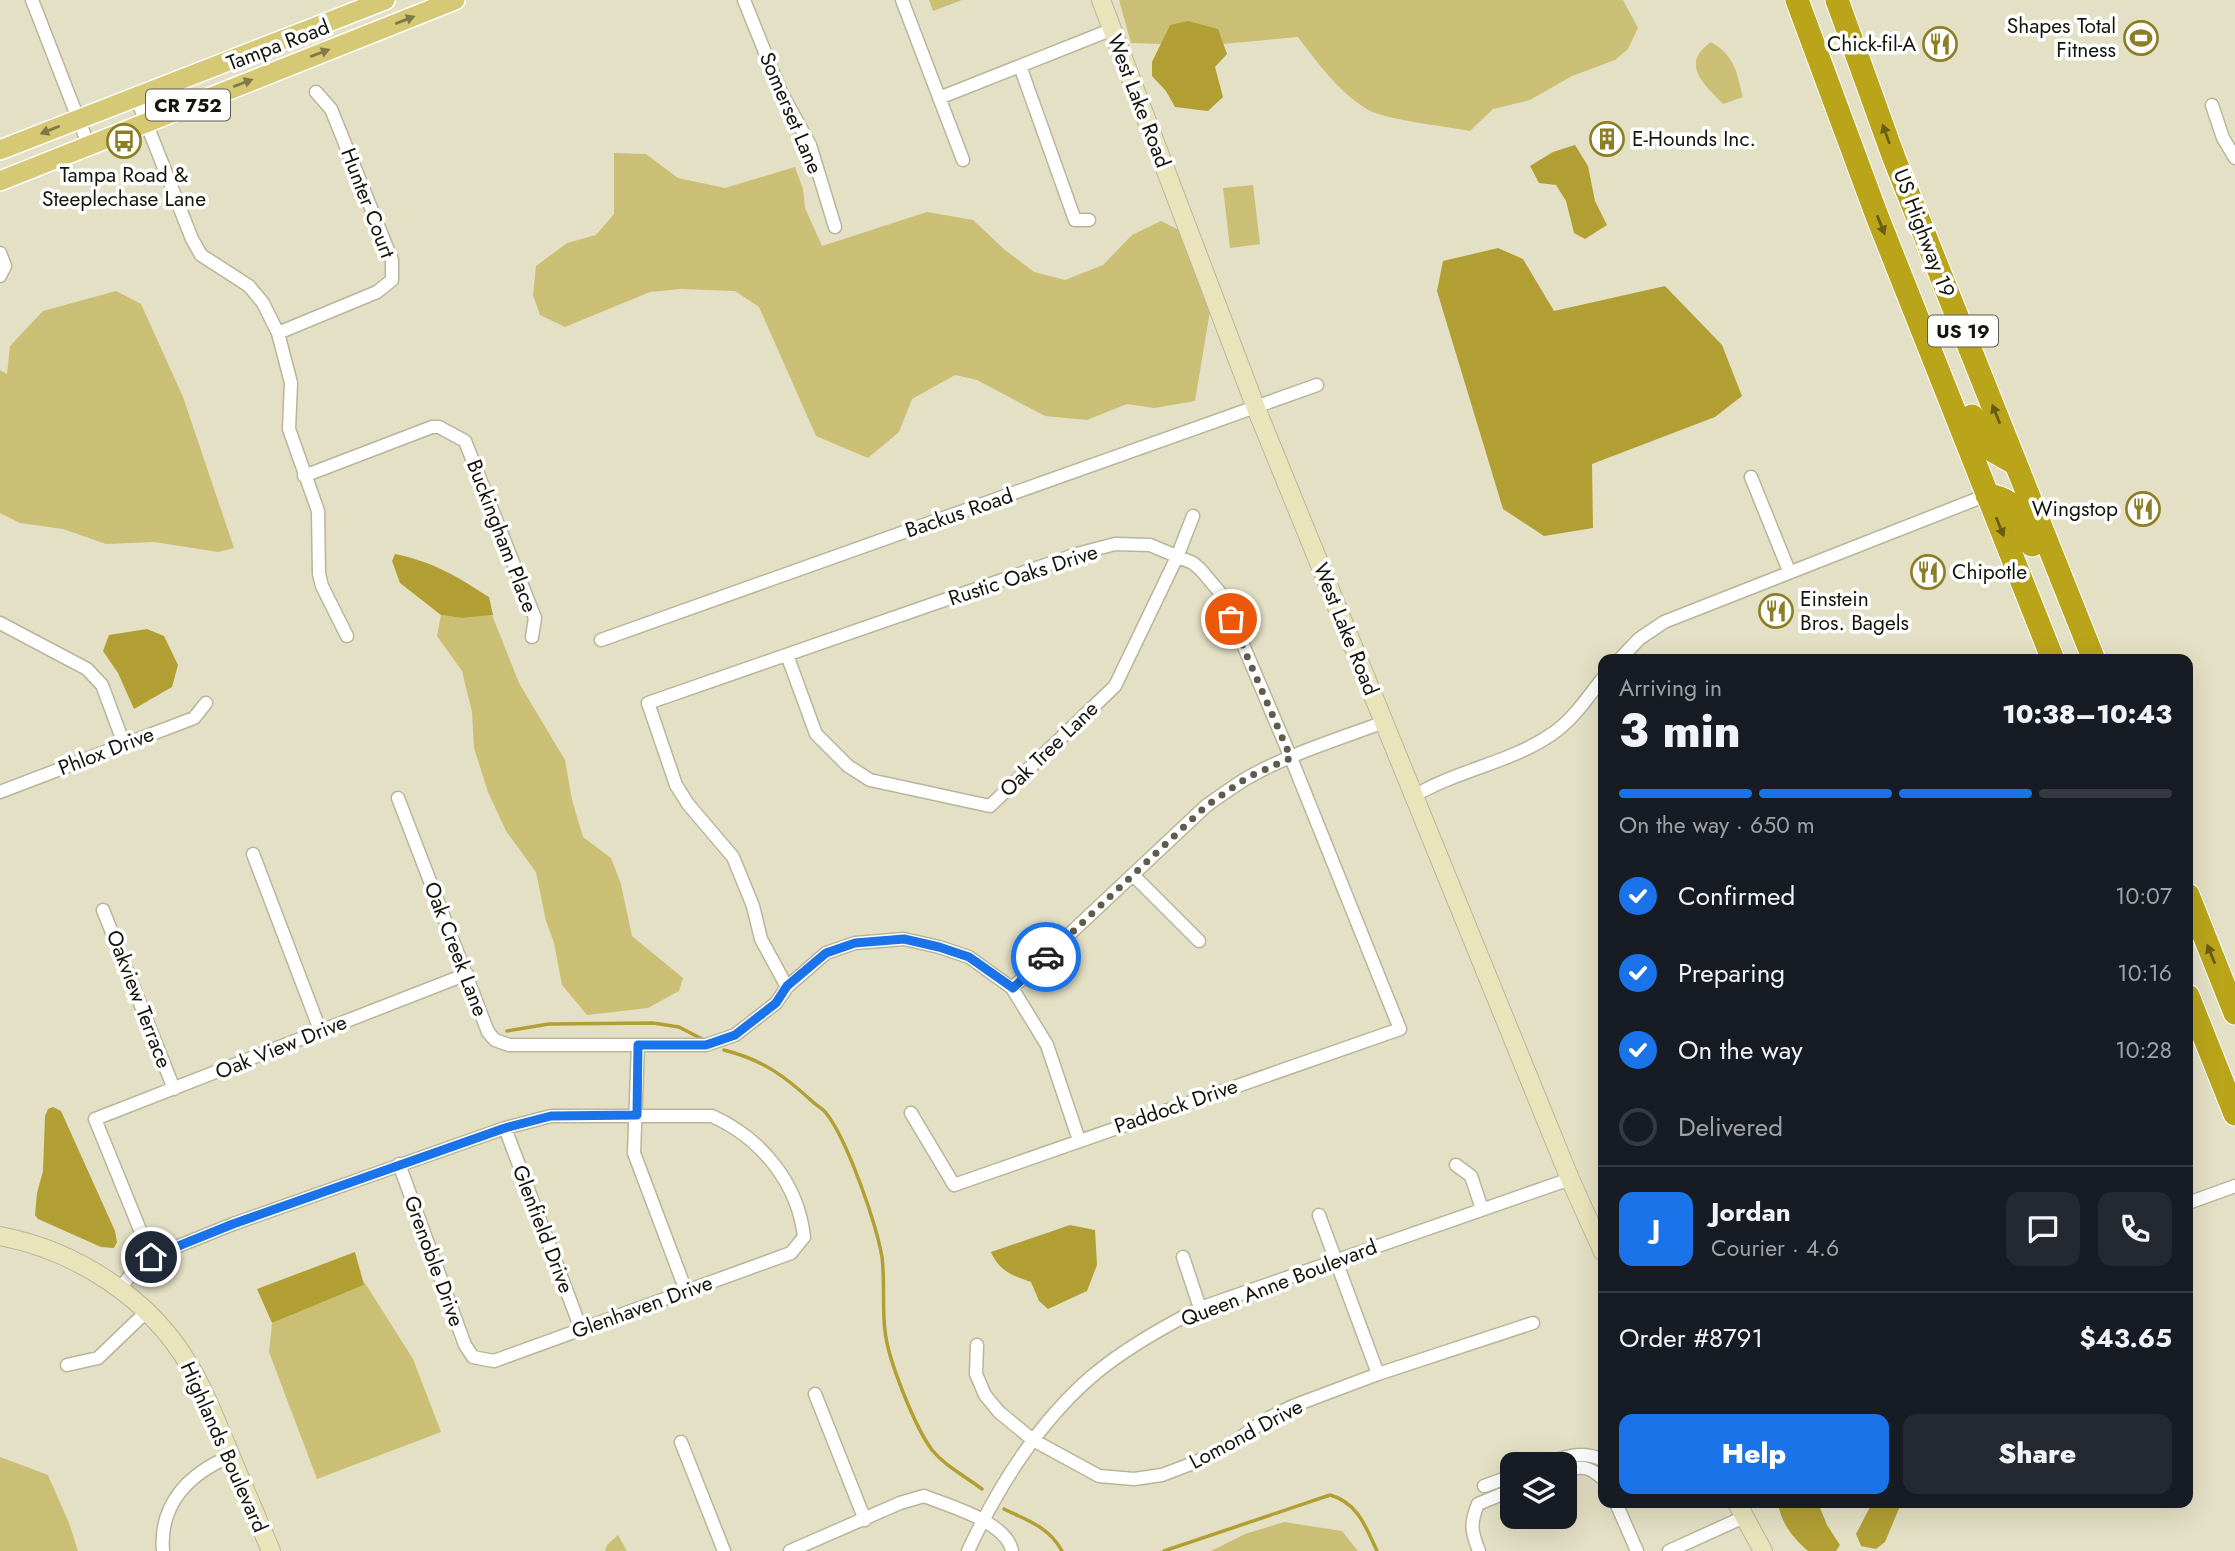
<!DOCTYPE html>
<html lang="en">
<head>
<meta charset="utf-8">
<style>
  :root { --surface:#171b24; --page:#242831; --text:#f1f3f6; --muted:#9ea1a6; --line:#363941; --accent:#1a73e8 }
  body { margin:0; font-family:Jost,sans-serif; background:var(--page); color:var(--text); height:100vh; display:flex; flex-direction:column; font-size:26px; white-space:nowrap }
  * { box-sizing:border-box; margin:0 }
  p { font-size:23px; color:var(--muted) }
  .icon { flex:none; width:38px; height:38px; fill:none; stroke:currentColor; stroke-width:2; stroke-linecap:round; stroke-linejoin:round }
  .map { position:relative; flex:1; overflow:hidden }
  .sheet { position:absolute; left:1598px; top:654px; width:595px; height:854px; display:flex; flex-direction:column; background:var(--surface); border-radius:14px; box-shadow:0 7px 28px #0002 }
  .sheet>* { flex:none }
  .tools { position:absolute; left:1500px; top:1452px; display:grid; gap:14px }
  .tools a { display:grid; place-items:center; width:77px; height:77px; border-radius:14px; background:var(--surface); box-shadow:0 7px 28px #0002; font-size:35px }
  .pin { position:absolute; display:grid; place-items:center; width:60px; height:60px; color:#fff; margin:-30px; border:4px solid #fff; border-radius:50%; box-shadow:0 2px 7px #0007 }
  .courier { position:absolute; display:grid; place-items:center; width:70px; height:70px; margin:-35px; border:5px solid #1a73e8; border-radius:50%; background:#fff; color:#222; box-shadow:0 2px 9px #0007 }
  .headline em { font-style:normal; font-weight:800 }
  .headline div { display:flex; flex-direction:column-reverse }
  .headline { display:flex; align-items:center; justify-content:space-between; height:119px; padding:0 21px }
  h1 { font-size:46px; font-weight:800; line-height:52px }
  .bar { display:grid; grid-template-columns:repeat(4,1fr); gap:10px 7px; align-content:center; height:84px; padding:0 21px }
  .bar i { height:9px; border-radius:5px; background:var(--line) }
  .bar .on { background:var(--accent) }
  .bar p { grid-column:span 4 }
  .line { display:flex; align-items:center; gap:18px; padding:0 21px; border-top:2px solid var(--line) }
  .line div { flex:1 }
  .round { display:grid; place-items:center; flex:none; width:74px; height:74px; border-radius:14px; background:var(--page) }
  ol { padding:0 21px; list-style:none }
  li { display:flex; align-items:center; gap:21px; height:77px }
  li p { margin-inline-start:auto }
  li .icon { padding:7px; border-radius:50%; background:var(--accent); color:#fff; stroke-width:4 }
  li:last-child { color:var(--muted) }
  li i { width:38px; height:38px; border:4px solid var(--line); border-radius:50% }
  .cta { display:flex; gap:14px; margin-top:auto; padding:14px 21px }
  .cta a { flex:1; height:80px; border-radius:14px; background:var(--accent); color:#fff; font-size:28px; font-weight:800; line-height:80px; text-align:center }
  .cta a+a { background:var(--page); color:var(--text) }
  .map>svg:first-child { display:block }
</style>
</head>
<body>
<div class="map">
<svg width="2235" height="1551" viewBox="0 0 2235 1551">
  <rect width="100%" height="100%" fill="#e4e0c5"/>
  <path fill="#cbbf75" d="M 929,0 L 962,0 L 933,11 Z
    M 1119,0 L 1623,0 L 1638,28 L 1628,49 L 1615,60 L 1572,76 L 1530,100 L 1493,109 L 1470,131 C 1445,126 1383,120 1365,108 C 1337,90 1318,63 1298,37 L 1223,44 L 1217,29 L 1170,25 L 1161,44 L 1131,43 Z
    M 1711,42 C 1735,56 1736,71 1743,97 L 1723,104 C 1705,85 1679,64 1711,42 Z
    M 614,153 L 646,154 L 678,178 L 725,188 L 795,167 L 803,189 L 805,208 L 822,246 L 927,212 L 973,220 L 1005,250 L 1034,272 L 1065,280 L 1103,265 L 1132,235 L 1161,221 L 1183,232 L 1211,305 L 1195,401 L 1154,408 L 1127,404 L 1087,420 L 1045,416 L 977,380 L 955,375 L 912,399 L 899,432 L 868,458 L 816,436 L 759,307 L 735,291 L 680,289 L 650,292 L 565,327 L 540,315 L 533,295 L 536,266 L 567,243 L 596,235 L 614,214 Z
    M 1253,185 L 1260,244 L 1230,248 L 1223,188 Z
    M 116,291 L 141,304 L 183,397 L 234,548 L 218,552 L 154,542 L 106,544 L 63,529 L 20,523 L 0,513 L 0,370 L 7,374 L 10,346 L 43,311 Z
    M 441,615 L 462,618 L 492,615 L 519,683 L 565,760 L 572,800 L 583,837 L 611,858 L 621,884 L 632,936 L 683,978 L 679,991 L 648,1008 L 587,1015 L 562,985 L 554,943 L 546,921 L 536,872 L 506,831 L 488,792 L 474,748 L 472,712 L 462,671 L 437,636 Z
    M 363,1280 L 413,1359 L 441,1432 L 317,1479 L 269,1352 L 272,1323 L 364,1285 Z
    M 0,1457 L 48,1475 L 69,1523 L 78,1551 L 0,1551 Z
    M 1284,1522 L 1342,1531 L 1358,1551 L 1211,1551 L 1245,1534 Z
    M 618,1535 L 627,1551 L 605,1551 L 607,1545 Z"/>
  <path fill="#b19f34" d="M 1188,21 L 1218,29 L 1227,54 L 1215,67 L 1223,97 L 1208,111 L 1175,107 L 1166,91 L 1152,76 L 1152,62 L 1170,25 Z
    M 1575,145 L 1588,166 L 1595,201 L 1607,225 L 1585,239 L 1574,233 L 1566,201 L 1556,185 L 1539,183 L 1530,166 L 1553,152 Z
    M 1498,248 L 1523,259 L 1554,311 L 1665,286 L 1722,345 L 1742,396 L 1715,417 L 1592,464 L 1593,528 L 1544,536 L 1503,509 L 1437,291 L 1443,261 Z
    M 395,554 C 434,562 456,576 489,597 L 493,615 L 462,618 L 441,615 L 400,583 L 392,561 Z
    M 147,629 L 164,636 L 178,665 L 172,687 L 134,709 L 118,673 L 103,651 L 109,635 Z
    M 53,1107 L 61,1111 L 115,1231 L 117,1242 L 114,1248 L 101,1247 L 38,1219 L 35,1215 L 37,1193 L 43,1171 L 45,1116 L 48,1109 Z
    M 1070,1225 L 1095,1230 L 1097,1265 L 1087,1291 L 1048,1309 L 1039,1301 L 1031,1282 C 1013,1276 999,1271 991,1252 Z
    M 355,1252 L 364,1285 L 272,1323 L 257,1289 Z
    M 1778,1503 L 1818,1503 L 1827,1525 L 1840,1545 L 1836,1551 L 1808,1551 C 1793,1538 1781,1523 1778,1503 Z
    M 1872,1503 L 1899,1503 L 1900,1506 L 1885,1542 L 1876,1549 L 1861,1546 L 1856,1534 Z"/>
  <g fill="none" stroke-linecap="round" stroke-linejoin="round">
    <path stroke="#b19f34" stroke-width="3.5" d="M 507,1031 L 549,1024 L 653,1023 L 679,1027 L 704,1040
      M 724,1050 C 763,1060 785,1076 814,1103 C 818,1106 823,1109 826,1113 C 847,1139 876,1223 882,1257 C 885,1282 882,1307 885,1331 C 888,1360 915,1427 932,1450 C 945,1466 965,1476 982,1489
      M 1004,1509 C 1027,1520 1049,1527 1062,1551
      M 1164,1551 L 1330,1495 C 1357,1502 1366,1527 1377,1551"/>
    <g stroke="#b9b59b" stroke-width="15">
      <path id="street" d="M 32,0 L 88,144
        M 744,0 L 781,92 L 810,145 L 835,227
        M 902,0 L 963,160
        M 1020,66 L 1075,220 L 1089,220
        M 136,97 L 192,239 L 201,255 L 249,286 L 263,303 L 278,333 L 291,383 L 289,429 L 318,511 L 319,574 L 322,586 L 347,636
        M 939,98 L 1113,29
        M 2212,105 L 2223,138 L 2235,158
        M 0,253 L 5,266 L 0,276
        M 278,333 L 377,292 L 392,280 L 392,260 L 331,109 L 316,92
        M 304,476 L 432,427 L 439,427 L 465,441 L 535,618 L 532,637
        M 1751,477 L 1789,571
        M 0,623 L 87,669 L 102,685 L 124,744
        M 601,640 L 1317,385
        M 787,655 L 816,734 L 848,766 L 870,780 L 990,806 L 1115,686 L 1177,557 L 1193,516
        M 1619,660 L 1639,639 L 1664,622 L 1987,495
        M 0,792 L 194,718 L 206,703
        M 1414,796 C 1457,770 1510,763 1552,734 C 1573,720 1587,698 1603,678
        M 398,798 L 488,1032 L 495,1040 L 509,1045 L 706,1045 L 735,1035 L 776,1003 L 787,987 L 826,953 L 855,943 L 904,939 L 939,947 L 969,957 L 1012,988 L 1047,1045 L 1079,1140
        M 253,854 L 320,1030
        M 1133,875 L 1199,941
        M 103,910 L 174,1089
        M 787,987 L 761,939 L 753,906 L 733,857 L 688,804 L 676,785 L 648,703 L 1077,554 L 1115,544 L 1150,545 L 1193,563 L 1201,570 L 1222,595 L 1291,758 L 1400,1029 L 954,1185 L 911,1113
        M 1012,988 L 1206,806 C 1219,797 1232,787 1247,778 C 1289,754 1339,739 1384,722
        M 638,1045 L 634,1153 L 686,1291
        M 505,1128 L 581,1329
        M 1456,1165 L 1471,1176 L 1482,1209
        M 2188,1203 L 2235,1186
        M 1319,1215 L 1378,1374
        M 151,1257 L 95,1119 L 467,974
        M 1183,1257 L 1200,1308
        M 120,1289 L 134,1270 L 151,1257 L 233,1224 L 505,1128 L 551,1116 L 712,1116 C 761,1138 798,1183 804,1237 L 791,1253 L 494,1361 L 473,1357 L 465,1345 L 399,1164
        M 977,1345 L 976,1374 L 985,1395 L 999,1412 L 1033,1440 L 1099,1476 L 1134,1479 L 1162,1475 L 1196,1462 L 1230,1445 L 1265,1420 L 1293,1406 L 1378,1374 L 1533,1323
        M 67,1365 L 98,1358 L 146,1312
        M 815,1394 L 865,1520
        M 681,1442 L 724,1551
        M 1542,1465 C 1563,1457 1581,1450 1603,1460
        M 1564,1471 C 1582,1465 1590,1467 1603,1479
        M 1484,1486 L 1512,1476
        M 1616,1503 L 1637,1551
        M 163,1551 C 159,1503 190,1473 231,1456
        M 790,1551 L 900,1503 L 924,1496 C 949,1506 1007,1522 1012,1551
        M 968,1551 C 998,1487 1037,1424 1091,1377 C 1124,1349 1162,1328 1200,1308 L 1570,1179
        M 1479,1551 C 1471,1531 1470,1523 1478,1504 L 1512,1490
        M 1669,1551 L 1744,1517"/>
    </g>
    <g stroke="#b9b59b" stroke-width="20">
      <path id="secondary" d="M 1101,0 L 1256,408 L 1570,1179 L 1603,1252
        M 0,1236 C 75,1250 150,1298 189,1365 C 204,1389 214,1416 225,1442 C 240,1479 256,1515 271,1551
        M 1737,1503 L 1763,1551"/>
    </g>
    <g stroke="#fff" stroke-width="22">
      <path id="primary" d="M 0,150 L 385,0
        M 0,181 L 455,0"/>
    </g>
    <g stroke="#fff" stroke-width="25">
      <path id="highway" d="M 1797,0 L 1877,216 L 2053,660
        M 1837,0 L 1894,158 L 2094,660
        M 1972,416 L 1988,448 L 2016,464
        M 1987,495 C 2018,499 2022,519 2032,545
        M 2188,895 L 2235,1013
        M 2188,996 L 2235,1114"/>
    </g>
    <use href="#street" stroke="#fff" stroke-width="12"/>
    <use href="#secondary" stroke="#eae4ba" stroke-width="18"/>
    <use href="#primary" stroke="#d6c976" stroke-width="19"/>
    <use href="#highway" stroke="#baa51a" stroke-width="23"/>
  </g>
  <defs><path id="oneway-solid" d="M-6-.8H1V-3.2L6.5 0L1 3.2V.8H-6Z" transform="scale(1.75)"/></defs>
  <g fill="#807846">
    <use href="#oneway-solid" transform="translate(405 20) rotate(-21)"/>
    <use href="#oneway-solid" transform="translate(320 53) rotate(-21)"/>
    <use href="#oneway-solid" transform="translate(243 83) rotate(-21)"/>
    <use href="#oneway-solid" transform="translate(50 130) rotate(158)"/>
  </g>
  <g fill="#685d12">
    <use href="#oneway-solid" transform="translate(1886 134) rotate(-110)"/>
    <use href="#oneway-solid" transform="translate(1881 225) rotate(68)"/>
    <use href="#oneway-solid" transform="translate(1996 414) rotate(-112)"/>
    <use href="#oneway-solid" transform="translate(2000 527) rotate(68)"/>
    <use href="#oneway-solid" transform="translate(2211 954) rotate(-112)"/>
  </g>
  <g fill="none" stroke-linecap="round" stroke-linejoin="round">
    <path stroke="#5e5c4c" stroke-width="7" stroke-dasharray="0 12.6" d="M 1046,957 L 1206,806 L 1248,777 L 1291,758 L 1231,619"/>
    <path stroke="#1a73e8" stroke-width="9" d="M 151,1257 L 233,1224 L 505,1128 L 551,1116 L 637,1115 L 638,1045 L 706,1045 L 735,1035 L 776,1003 L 787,986 L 826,953 L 855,943 L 904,939 L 939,947 L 969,957 L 1013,988 L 1046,957"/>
  </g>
  <defs>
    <g id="stadium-ring" transform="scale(1.75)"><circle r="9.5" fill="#fff" stroke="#8c7e24" stroke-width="1.5"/><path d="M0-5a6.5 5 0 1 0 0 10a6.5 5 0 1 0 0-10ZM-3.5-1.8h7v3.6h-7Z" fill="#8c7e24"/></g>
    <g id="restaurant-ring" transform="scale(1.75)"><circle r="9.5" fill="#fff" stroke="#8c7e24" stroke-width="1.5"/><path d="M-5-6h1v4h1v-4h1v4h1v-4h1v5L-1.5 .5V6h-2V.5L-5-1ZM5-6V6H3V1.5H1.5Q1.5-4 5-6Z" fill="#8c7e24"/></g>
    <g id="building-ring" transform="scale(1.75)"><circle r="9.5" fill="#fff" stroke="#8c7e24" stroke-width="1.5"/><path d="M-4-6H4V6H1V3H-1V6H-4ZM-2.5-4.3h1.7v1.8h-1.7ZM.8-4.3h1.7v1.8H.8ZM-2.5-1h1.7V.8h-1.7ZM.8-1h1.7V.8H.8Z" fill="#8c7e24"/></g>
    <g id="bus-ring" transform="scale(1.75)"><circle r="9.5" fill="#fff" stroke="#8c7e24" stroke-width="1.5"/><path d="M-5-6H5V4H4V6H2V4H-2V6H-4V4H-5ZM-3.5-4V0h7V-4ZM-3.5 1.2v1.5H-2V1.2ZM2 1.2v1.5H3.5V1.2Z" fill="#8c7e24"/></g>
  </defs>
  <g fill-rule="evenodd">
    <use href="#stadium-ring" x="2141" y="38"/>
    <use href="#restaurant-ring" x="1940" y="44"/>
    <use href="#building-ring" x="1607" y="139"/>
    <use href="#bus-ring" x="124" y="141"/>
    <use href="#restaurant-ring" x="2143" y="509"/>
    <use href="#restaurant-ring" x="1928" y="572"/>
    <use href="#restaurant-ring" x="1776" y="611"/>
  </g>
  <g text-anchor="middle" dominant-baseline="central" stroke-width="7" stroke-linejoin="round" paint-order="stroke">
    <g fill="#fff" stroke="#5c5b54" stroke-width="2">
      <rect x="146" y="89.5" width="84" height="31" rx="5"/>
      <rect x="1928" y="315.5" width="70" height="31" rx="5"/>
    </g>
    <g font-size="19" font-weight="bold" fill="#16150b">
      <text x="188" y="105">CR 752</text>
      <text x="1963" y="331">US 19</text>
    </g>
    <g font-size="21" fill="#16150b" stroke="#fff" text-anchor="end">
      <text x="2116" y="26">Shapes Total<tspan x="2116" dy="24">Fitness</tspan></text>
      <text x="1916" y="44">Chick-fil-A</text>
      <text x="1632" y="139" text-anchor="start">E-Hounds Inc.</text>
      <text x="124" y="175" text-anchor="middle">Tampa Road &amp;<tspan x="124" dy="24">Steeplechase Lane</tspan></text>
      <text x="2118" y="509">Wingstop</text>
      <text x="1952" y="572" text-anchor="start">Chipotle</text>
      <text x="1800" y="599" text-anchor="start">Einstein<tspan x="1800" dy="24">Bros. Bagels</tspan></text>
    </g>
    <g font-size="21" fill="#16150b" stroke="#fff">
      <text transform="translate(278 45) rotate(-21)">Tampa Road</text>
      <text transform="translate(1139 101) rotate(69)">West Lake Road</text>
      <text transform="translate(791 113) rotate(67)">Somerset Lane</text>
      <text transform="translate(368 203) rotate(69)">Hunter Court</text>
      <text transform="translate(1924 233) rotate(69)">US Highway 19</text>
      <text transform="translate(959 513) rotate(-19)">Backus Road</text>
      <text transform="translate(502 536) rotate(69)">Buckingham Place</text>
      <text transform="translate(1023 575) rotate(-18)">Rustic Oaks Drive</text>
      <text transform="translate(1346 629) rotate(68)">West Lake Road</text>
      <text transform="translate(1049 749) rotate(-44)">Oak Tree Lane</text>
      <text transform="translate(106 751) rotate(-21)">Phlox Drive</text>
      <text transform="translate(456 949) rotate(69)">Oak Creek Lane</text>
      <text transform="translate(139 999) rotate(69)">Oakview Terrace</text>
      <text transform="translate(281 1047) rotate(-22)">Oak View Drive</text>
      <text transform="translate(1176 1106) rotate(-19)">Paddock Drive</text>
      <text transform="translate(543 1229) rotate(69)">Glenfield Drive</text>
      <text transform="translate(434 1261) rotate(70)">Grenoble Drive</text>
      <text transform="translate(1279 1283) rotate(-21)">Queen Anne Boulevard</text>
      <text transform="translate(642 1307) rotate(-20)">Glenhaven Drive</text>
      <text transform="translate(1246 1434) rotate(-28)">Lomond Drive</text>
      <text transform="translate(224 1447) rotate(66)">Highlands Boulevard</text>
    </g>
  </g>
</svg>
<div class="tools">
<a><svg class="icon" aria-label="layers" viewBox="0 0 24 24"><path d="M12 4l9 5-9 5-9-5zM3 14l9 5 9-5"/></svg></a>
</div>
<div class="pin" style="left:1231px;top:619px;background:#ea580c"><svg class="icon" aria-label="bag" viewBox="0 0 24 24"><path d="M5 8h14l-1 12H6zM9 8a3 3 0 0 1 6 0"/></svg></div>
<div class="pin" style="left:151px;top:1257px;background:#1f2937"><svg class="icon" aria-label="home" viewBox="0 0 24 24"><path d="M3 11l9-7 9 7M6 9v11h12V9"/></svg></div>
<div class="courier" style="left:1046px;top:957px"><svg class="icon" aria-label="car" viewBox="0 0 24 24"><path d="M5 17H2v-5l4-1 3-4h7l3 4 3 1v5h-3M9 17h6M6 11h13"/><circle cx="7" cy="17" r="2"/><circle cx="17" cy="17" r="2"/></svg></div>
<section class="sheet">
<div class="headline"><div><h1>3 min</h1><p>Arriving in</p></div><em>10:38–10:43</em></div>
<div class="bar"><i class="on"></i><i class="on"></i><i class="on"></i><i></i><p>On the way · 650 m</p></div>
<ol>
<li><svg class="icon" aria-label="check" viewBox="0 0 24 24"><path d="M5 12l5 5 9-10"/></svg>Confirmed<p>10:07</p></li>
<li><svg class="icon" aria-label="check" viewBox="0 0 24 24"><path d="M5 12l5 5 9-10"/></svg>Preparing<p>10:16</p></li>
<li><svg class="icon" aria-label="check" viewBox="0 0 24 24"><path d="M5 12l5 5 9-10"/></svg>On the way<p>10:28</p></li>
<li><i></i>Delivered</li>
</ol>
<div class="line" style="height:126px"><b class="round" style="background:var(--accent);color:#fff">J</b><div><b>Jordan</b><p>Courier · 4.6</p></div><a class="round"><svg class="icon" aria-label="chat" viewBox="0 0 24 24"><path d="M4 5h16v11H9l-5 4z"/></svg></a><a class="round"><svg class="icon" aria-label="phone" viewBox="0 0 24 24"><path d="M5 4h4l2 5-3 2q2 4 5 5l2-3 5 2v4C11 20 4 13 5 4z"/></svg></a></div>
<div class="line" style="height:91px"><div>Order #8791</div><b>$43.65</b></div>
<div class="cta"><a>Help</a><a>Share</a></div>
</section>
</div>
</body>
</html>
